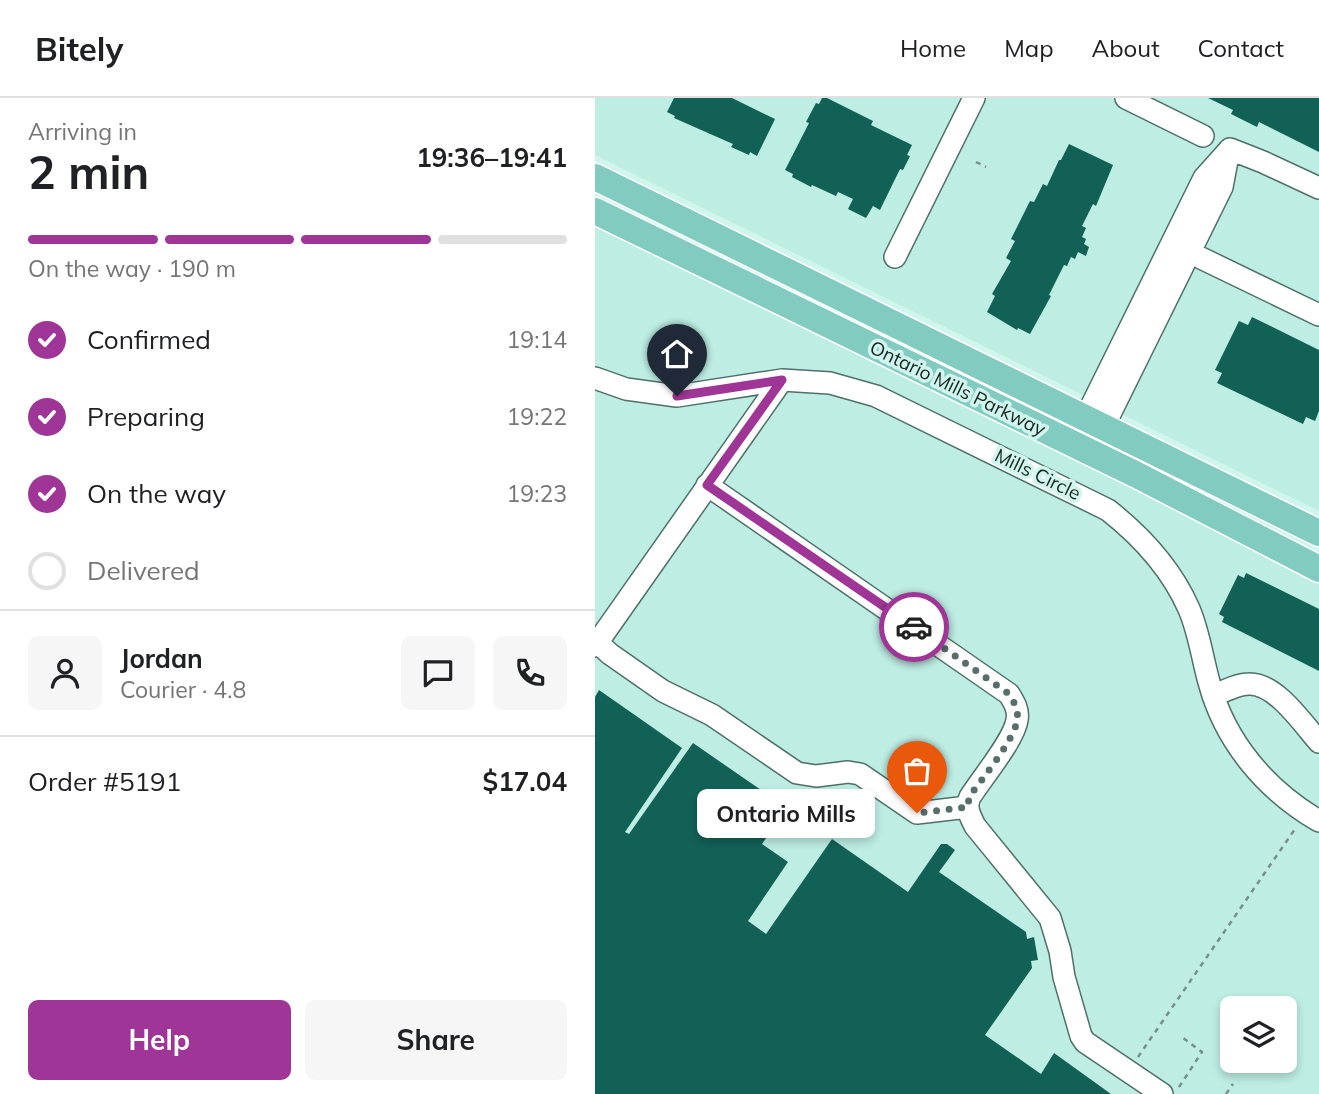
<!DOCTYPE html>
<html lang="en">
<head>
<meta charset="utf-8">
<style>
  :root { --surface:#fff; --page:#f6f6f6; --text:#202124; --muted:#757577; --line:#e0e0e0; --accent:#9f3596 }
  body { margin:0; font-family:Mulish,sans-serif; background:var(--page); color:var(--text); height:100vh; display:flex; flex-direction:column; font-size:26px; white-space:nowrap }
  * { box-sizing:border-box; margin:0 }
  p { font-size:23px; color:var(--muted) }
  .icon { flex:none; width:38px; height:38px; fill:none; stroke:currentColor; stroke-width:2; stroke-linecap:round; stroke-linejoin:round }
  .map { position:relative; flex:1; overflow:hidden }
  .details { display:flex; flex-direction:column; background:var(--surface); width:595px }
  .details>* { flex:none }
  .controls { position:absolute; left:625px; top:898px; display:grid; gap:14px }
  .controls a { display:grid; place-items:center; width:77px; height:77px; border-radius:10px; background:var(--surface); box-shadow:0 4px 10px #0003; font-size:35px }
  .pin { position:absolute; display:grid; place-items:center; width:60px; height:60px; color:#fff; margin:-72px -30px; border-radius:50% 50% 50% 0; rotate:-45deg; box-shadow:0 0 7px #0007 }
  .pin .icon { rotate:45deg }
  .courier { position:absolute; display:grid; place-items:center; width:70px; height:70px; margin:-35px; border:5px solid #9f3596; border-radius:50%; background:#fff; color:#222; box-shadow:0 2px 9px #0007 }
  .bubble { position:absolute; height:49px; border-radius:10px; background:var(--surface); box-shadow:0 4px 10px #0003; font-size:23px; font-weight:700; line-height:49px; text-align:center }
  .summary em { font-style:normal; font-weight:700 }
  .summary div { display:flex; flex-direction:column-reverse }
  .summary { display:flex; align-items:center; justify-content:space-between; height:119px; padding:0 28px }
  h1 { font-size:46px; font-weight:700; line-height:52px }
  .bar { display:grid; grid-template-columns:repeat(4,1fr); gap:10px 7px; align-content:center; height:84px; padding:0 28px }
  .bar i { height:9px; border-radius:5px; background:var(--line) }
  .bar .on { background:var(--accent) }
  .bar p { grid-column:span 4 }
  .line { display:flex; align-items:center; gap:18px; padding:0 28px; border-top:2px solid var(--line) }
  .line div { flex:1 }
  .round { display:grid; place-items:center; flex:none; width:74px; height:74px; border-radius:10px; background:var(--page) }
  ol { padding:0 28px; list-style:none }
  li { display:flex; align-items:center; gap:21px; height:77px }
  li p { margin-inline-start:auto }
  li .icon { padding:7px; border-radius:50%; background:var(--accent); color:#fff; stroke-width:4 }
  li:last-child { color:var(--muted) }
  li i { width:38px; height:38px; border:4px solid var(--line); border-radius:50% }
  .action { display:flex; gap:14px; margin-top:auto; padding:14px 28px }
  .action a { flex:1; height:80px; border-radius:10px; background:var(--accent); color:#fff; font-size:28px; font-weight:700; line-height:80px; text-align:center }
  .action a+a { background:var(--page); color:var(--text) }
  header { display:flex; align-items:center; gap:42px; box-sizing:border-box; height:98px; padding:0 35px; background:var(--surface); border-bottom:2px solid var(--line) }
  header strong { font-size:33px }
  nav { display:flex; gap:38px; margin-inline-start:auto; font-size:24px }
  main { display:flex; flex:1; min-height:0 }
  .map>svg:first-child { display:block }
</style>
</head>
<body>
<header>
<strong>Bitely</strong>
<nav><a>Home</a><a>Map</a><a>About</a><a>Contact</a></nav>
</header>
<main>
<section class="details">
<div class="summary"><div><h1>2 min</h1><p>Arriving in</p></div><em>19:36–19:41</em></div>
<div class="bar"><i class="on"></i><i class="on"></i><i class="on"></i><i></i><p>On the way · 190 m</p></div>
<ol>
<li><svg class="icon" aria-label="check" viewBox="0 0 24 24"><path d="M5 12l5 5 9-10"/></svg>Confirmed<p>19:14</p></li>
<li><svg class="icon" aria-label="check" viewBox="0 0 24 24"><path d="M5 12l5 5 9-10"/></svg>Preparing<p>19:22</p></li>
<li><svg class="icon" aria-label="check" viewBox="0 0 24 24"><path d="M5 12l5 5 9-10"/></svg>On the way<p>19:23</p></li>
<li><i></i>Delivered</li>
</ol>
<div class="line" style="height:126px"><a class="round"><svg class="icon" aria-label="person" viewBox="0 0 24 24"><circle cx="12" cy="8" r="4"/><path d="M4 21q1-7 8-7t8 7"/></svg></a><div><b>Jordan</b><p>Courier · 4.8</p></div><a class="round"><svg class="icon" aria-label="chat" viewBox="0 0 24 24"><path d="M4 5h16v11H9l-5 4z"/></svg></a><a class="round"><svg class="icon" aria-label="phone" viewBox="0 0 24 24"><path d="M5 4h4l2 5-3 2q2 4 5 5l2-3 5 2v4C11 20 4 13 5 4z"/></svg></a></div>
<div class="line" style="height:91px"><div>Order #5191</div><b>$17.04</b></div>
<div class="action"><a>Help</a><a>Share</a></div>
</section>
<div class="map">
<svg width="724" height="996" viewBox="0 0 724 996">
  <rect width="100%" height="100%" fill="#d0f5ed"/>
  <path fill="#bdede3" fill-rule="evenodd" d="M 0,0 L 724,0 L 724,413 L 0,57 Z
    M 0,120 L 724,484 L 724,996 L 0,996 ZM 637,910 L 690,910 L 690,962 L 637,962 Z"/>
  <path fill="#126157" d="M 79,0 L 137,0 L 180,21 L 162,58 L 155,54 L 154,57 L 136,49 L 138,46 L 79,20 L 80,18 L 72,14 Z
    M 227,0 L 232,0 L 278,23 L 276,27 L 317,47 L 312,57 L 315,58 L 308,72 L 305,71 L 285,112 L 278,108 L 271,120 L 253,111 L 258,101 L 243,94 L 241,98 L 217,87 L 216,89 L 197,79 L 198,76 L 190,72 L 214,25 L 211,24 L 221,5 L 224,6 Z
    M 613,0 L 724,0 L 724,54 L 664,24 L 662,29 L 636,16 L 638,12 Z
    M 474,46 L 518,67 L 501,108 L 498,106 L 487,128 L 491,130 L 487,139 L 491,141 L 489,146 L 494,149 L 491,158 L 483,154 L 480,161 L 476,159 L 472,168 L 469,167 L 454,197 L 456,198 L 435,236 L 423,230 L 422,232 L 392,214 L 400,198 L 397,196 L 416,163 L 411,160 L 420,143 L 416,141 L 435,103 L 439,104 L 448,86 L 452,88 L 464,62 L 466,62 Z
    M 657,219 L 724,252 L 724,313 L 720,323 L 711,319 L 708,326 L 622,285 L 627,275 L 620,272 L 644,223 L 653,227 Z
    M 651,475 L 724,511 L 724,573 L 627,524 L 629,519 L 624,516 L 643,477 L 649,480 Z
    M 4,592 L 87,650 L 30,734 L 34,736 L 98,645 L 192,710 L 167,746 L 193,764 L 153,823 L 171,836 L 237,741 L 313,794 L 346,746 L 352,746 L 360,752 L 344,774 L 431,834 L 432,841 L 439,839 L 443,862 L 436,863 L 437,870 L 390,937 L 446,976 L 459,955 L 516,996 L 0,996 L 0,599 Z"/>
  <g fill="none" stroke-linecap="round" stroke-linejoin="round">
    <g stroke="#4e7069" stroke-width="24">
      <path id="minor" d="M 531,0 L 608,38
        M 635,51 L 668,64 L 724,90
        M 300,159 L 379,0
        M 606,160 L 724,217
        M 0,280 L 31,291 L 82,298 L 187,282 L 235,285 L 281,298 L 513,412 C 546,438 577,472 594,511 C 604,534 607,559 614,584 C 630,644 671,692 724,723
        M 490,321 L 609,80 L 635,51
        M 508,330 L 627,89 L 634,52
        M 112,387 L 414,596 C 419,604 424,612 422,622 C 419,642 387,680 375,699 C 370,709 375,718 380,728 L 455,820 L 465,853 L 469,879 L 486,938 L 490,944 L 567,996
        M 3,545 L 15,556 L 68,593 L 117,617 L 202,675 L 221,678 L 253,674 L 265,676 L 322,715 L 373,709
        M 0,548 L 187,282
        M 618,598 C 629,593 643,586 654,586 C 681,585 708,626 724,644"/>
    </g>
    <g stroke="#fff" stroke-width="29">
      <path id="major" d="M 0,79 L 724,435
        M 0,113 L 542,377 L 724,471"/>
    </g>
    <path stroke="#77908b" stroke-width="2.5" stroke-dasharray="5 5" stroke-linecap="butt" d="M 381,64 L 391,69
      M 543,959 L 700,731
      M 584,989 L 607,954 L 587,939
      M 631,996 L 638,986"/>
    <use href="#minor" stroke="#fff" stroke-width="21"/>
    <use href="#major" stroke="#82cbc1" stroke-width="26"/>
  </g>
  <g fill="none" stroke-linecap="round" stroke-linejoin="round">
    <path stroke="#586e6a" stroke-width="7" stroke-dasharray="0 12.6" d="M 319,529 L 414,596 C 419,604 424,612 422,622 C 420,641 387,681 374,699 L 373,709 L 322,715"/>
    <path stroke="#9f3596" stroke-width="9" d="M 82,298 L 187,282 L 112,387 L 319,529"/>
  </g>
  <g text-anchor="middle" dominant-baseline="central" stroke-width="7" stroke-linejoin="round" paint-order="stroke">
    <g font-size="19" fill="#182623" stroke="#d0f5ed">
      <text transform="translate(363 290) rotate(26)">Ontario Mills Parkway</text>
      <text transform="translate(443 376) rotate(26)">Mills Circle</text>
    </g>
  </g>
</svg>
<div class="controls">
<a><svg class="icon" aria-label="layers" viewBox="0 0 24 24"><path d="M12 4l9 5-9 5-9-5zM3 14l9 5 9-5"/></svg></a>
</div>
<div class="pin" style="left:322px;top:715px;background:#ea580c"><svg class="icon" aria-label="bag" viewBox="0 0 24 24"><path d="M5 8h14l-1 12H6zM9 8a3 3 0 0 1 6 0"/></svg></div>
<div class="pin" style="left:82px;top:298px;background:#1f2937"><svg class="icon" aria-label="home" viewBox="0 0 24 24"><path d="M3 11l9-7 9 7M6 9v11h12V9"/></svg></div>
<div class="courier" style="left:319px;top:529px"><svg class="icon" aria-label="car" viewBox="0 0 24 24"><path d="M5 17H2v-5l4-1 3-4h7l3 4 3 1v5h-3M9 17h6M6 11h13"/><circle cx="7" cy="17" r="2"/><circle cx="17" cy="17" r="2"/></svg></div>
<div class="bubble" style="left:102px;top:691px;width:178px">Ontario Mills</div>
</div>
</main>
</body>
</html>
